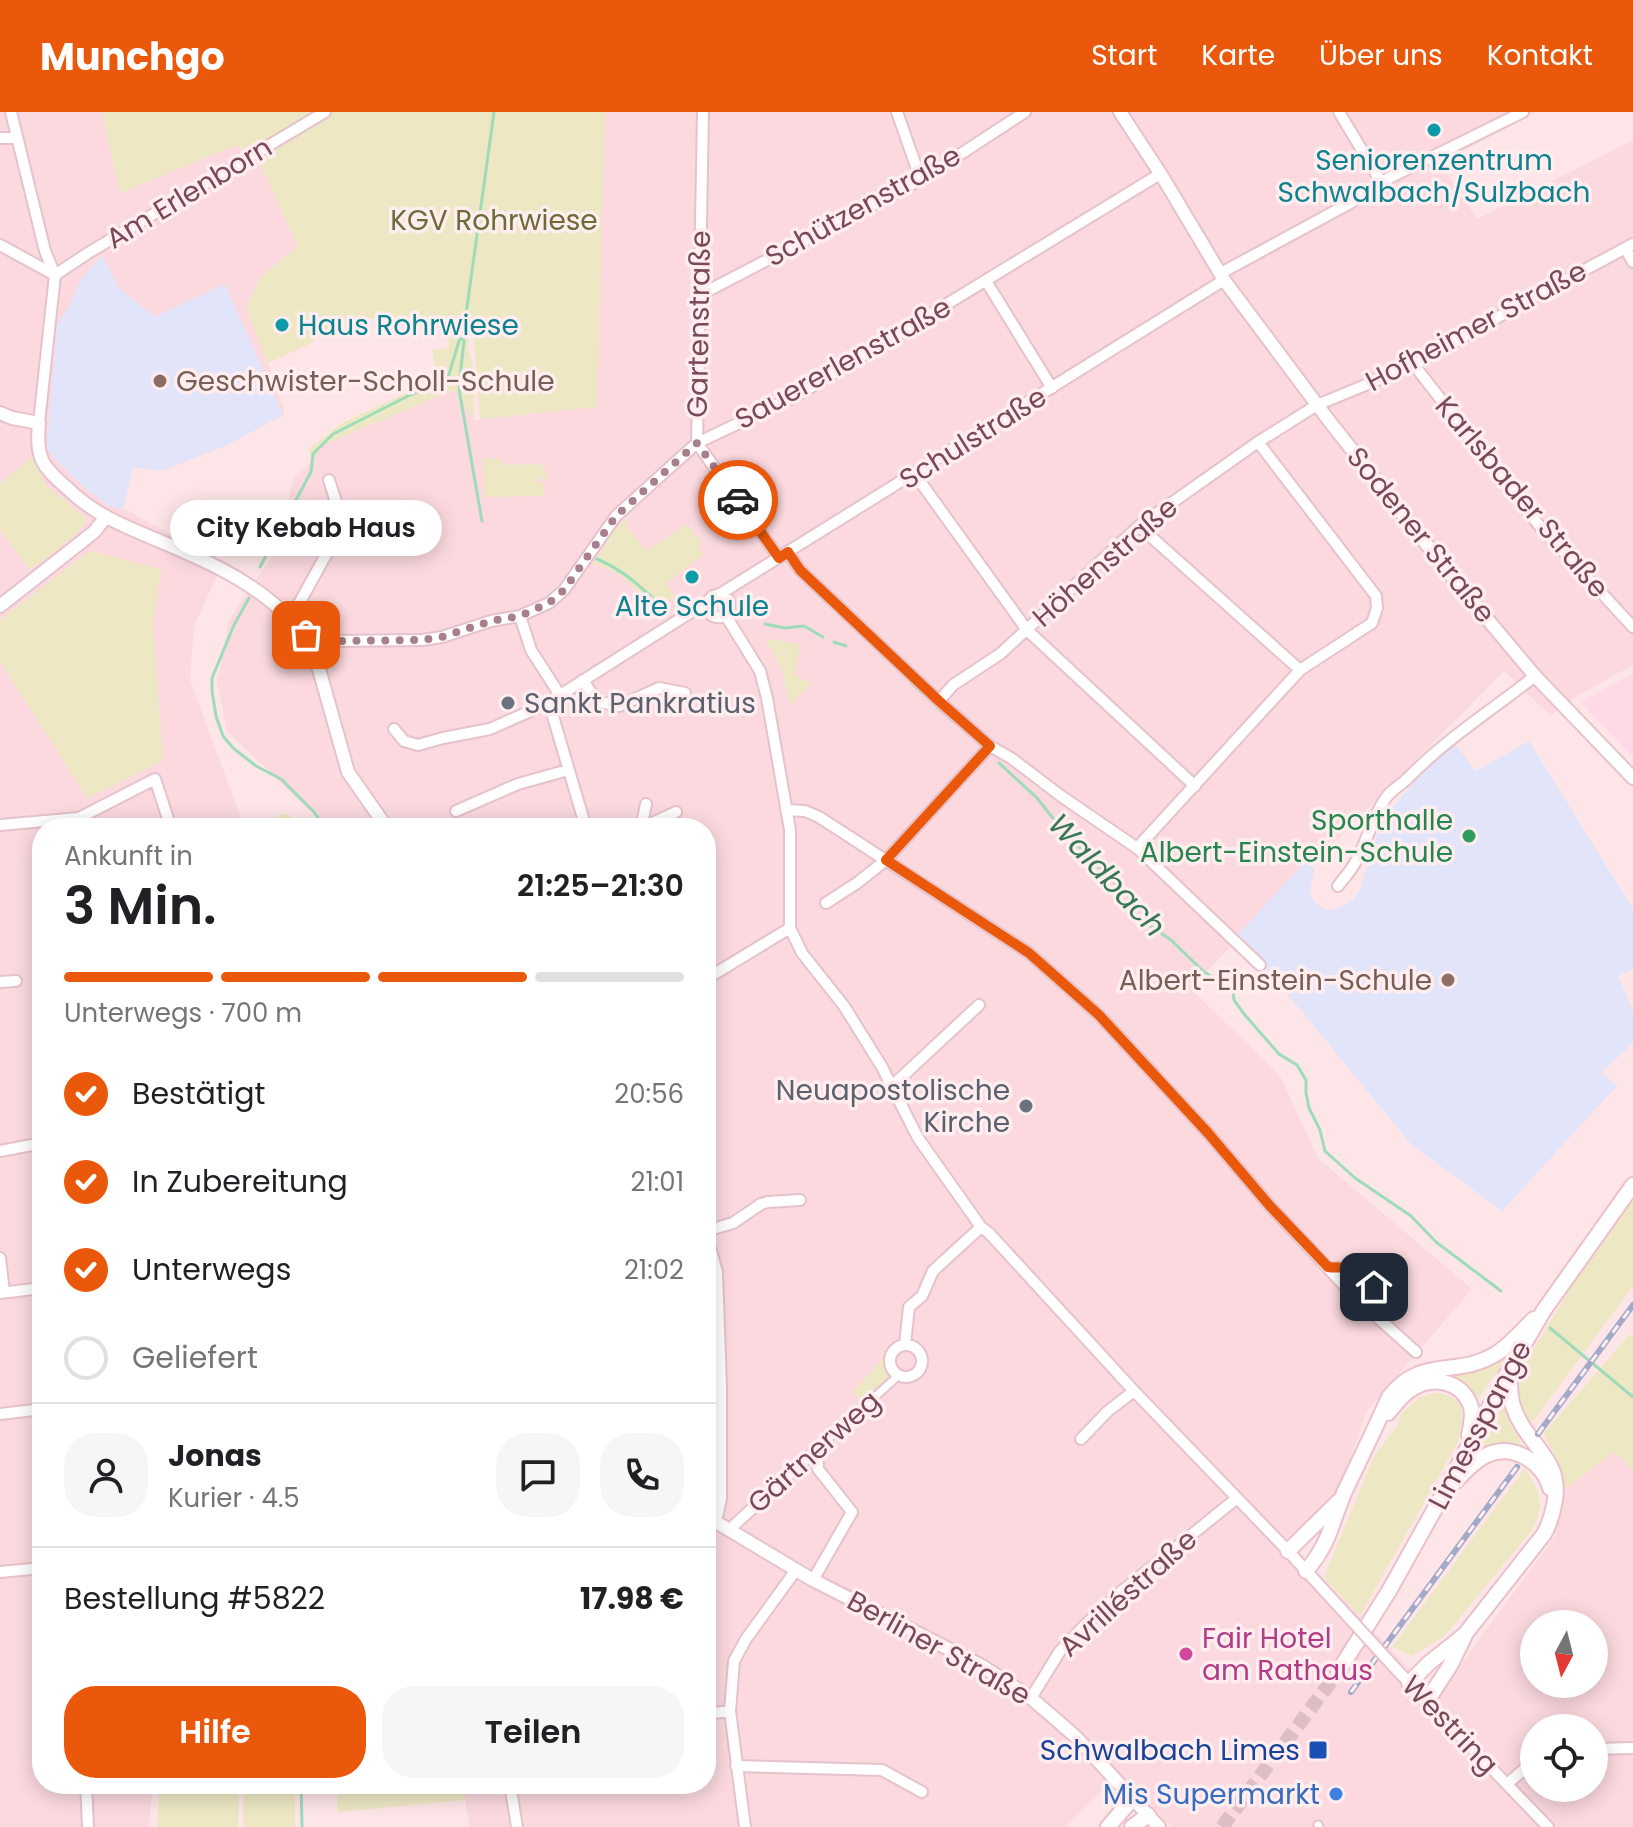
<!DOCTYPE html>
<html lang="de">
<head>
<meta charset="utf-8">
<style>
  :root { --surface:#fff; --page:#f6f6f6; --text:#202124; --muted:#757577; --line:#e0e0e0; --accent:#ea580c }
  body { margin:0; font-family:Poppins,sans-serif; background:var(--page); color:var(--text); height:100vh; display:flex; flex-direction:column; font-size:30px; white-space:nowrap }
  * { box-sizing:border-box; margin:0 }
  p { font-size:26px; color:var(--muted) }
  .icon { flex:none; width:44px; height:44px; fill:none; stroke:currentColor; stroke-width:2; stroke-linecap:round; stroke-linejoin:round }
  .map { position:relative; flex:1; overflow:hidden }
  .sheet { position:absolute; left:32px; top:706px; width:684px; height:976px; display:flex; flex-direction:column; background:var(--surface); border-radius:32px; box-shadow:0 4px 20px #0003 }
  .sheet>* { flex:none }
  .needle { width:52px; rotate:187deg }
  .buttons { position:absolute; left:1520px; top:1498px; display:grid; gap:16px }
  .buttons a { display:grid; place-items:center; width:88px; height:88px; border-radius:50%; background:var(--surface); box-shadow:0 4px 20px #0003; font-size:40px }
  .pin { position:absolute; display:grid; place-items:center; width:68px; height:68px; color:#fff; margin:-34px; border-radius:16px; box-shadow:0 4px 12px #0006 }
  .courier { position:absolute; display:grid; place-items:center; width:80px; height:80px; margin:-40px; border:6px solid #ea580c; border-radius:50%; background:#fff; color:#222; box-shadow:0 2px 10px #0007 }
  .bubble { position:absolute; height:56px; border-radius:28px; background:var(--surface); box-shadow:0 4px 20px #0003; font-size:26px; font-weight:600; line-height:56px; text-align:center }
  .summary em { font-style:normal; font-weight:600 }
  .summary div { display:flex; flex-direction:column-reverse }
  .summary { display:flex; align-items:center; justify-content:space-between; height:136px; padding:0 32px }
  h1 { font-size:52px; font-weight:600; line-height:60px }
  .bar { display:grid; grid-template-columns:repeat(4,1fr); gap:12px 8px; align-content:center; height:96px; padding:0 32px }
  .bar i { height:10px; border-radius:6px; background:var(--line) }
  .bar .active { background:var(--accent) }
  .bar p { grid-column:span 4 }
  .line { display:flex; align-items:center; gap:20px; padding:0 32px; border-top:2px solid var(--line) }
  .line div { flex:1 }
  .round { display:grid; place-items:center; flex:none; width:84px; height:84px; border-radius:32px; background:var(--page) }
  ol { padding:0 32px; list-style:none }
  li { display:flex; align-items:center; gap:24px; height:88px }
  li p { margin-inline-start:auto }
  li .icon { padding:8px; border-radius:50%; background:var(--accent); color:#fff; stroke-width:4 }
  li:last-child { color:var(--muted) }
  li i { width:44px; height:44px; border:4px solid var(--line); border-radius:50% }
  .primary-button { display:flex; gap:16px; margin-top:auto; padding:16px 32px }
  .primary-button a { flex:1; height:92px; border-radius:32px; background:var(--accent); color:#fff; font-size:32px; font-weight:600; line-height:92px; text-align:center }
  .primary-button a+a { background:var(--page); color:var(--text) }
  header { display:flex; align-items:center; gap:48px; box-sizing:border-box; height:112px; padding:0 40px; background:var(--accent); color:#fff }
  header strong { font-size:38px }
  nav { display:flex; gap:44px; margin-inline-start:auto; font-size:28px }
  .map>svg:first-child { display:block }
</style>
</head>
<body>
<header>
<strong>Munchgo</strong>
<nav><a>Start</a><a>Karte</a><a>Über uns</a><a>Kontakt</a></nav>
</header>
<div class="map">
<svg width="1633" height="1715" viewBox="0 0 1633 1715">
  <rect width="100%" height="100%" fill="#fee6e8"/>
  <path fill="#fbd9df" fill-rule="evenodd" d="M 0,0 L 102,0 L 120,81 L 237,33 L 261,54 L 298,134 L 260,166 L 246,196 L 268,251 L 285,302 L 227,333 L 161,359 L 133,355 L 123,396 L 227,453 L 216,466 L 194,514 L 190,568 L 245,716 L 42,716 L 42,1672 L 153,1672 L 149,1715 L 0,1715 Z
    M 605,0 L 1536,0 L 1440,51 L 1477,107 L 1633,28 L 1633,553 L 1575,585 L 1551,604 L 1504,559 L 1190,876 L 1280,964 L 1318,1046 L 1472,1177 L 1367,1299 L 1337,1384 L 1286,1426 L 1438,1587 L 1480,1526 L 1555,1425 L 1564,1378 L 1615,1340 L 1633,1358 L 1633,1715 L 1171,1715 L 1120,1661 L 1066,1715 L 470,1715 L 462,1672 L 706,1672 L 706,716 L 328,716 L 227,619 L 217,570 L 229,508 L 273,443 L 294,366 L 313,349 L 322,333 L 455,278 L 474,308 L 596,295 ZM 1534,1512 L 1594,1512 L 1594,1572 L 1534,1572 ZM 1534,1616 L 1594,1616 L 1594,1676 L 1534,1676 Z"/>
  <path fill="#ffd9e8" d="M 1633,562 L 1633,646 L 1581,590 Z"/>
  <path fill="#e2e4fa" d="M 102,143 L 119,176 L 155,205 L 225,172 L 283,303 L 227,333 L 161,359 L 133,355 L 123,397 L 108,394 L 78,370 L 48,339 L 48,320 L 57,213 L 69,195 L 80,169 Z
    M 1529,629 L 1633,797 L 1633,857 L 1618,864 L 1633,899 L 1633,931 L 1601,961 L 1618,973 L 1502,1099 L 1411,1032 L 1262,851 L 1236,825 L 1307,747 L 1314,757 L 1310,778 L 1312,786 L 1316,792 L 1325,797 L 1334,798 L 1353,788 L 1360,777 L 1372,735 L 1388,701 L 1417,666 L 1432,651 L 1456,633 L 1476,659 Z"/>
  <path fill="#ede8c3" d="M 102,0 L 605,0 L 597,295 L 480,307 L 473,220 L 451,207 L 363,206 L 313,228 L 312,231 L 268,251 L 246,196 L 260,166 L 298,134 L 261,54 L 237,33 L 120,81 Z
    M 447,221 L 469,225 L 468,236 L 473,254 L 474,308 L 454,278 L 323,333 L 313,349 L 308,338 L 342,311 L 437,266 L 432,238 L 449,236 Z
    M 33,345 L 46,373 L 87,407 L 78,421 L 30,458 L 0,418 L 0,372 Z
    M 502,346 L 502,353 L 540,352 L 544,356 L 549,365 L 535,368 L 536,371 L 544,369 L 543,384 L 485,385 L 483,347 Z
    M 628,405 L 627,414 L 646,439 L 687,412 L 701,431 L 698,434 L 703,443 L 666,471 L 675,485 L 669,487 L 658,504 C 641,482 622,458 593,452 L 616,416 Z
    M 90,439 L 161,457 L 153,512 L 163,649 L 87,686 L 0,549 L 0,508 Z
    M 765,526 L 800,532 L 795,563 L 811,572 L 790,593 L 782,558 Z
    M 286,701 L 307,716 L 250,716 Z
    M 1633,1089 L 1633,1174 L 1532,1311 L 1520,1294 L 1519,1261 L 1574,1170 Z
    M 1630,1222 L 1633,1225 L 1633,1358 L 1615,1340 L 1564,1378 L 1559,1351 L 1543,1322 Z
    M 1510,1240 L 1476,1290 L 1470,1277 L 1456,1267 L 1425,1262 L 1454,1260 L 1487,1254 Z
    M 883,1246 L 891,1262 L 861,1289 L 853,1280 Z
    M 1435,1281 C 1470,1284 1463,1304 1458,1330 L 1360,1504 L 1324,1465 L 1373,1346 L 1398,1312 L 1400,1303 L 1419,1286 Z
    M 1503,1287 C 1506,1309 1517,1325 1530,1343 L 1469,1348 Z
    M 1525,1356 C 1540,1381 1546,1391 1532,1418 L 1445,1524 L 1412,1544 L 1392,1535 Z
    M 160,1672 L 239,1672 L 238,1715 L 157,1715 Z
    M 244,1672 L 295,1672 L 295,1715 L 243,1715 Z
    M 337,1672 L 462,1672 L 465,1688 L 338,1700 Z"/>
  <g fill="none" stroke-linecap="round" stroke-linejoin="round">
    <path stroke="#9edcb9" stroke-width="3" d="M 482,409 L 460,283 L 459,273 L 464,229 L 463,224 L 494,0
      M 597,447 C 625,459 641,475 663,496
      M 260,455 L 311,360 L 313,342 L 333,322 L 410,283 L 447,269 L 459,229 L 463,224
      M 249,486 L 234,513 L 212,566 L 212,579 L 216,604 L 223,624 L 233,636 L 256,654 L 281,667 L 314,700 L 325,716
      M 765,512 L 785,516 L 804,514 L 823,525
      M 834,530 L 846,534
      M 911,571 L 930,588
      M 938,596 L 958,613
      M 999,651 L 1037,686 L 1064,720 L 1129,785 L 1141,793 L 1148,812 L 1171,828 L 1203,859 L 1210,864 L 1228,871 L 1233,879 L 1234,888 L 1244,902 L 1279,942 L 1297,953 L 1306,968 L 1306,981 L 1309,996 L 1320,1018 L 1325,1039 L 1355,1066 L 1411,1104 L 1436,1130 L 1501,1179
      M 1550,1216 L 1633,1285
      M 301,1672 L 302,1715"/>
    <path stroke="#ddbec4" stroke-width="14" stroke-dasharray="14 7" stroke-linecap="butt" d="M 1222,1715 L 1338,1560"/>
    <g stroke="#e6c2cb" stroke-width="11">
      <path id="pedestrian" d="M 817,1337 L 899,1263
        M 1318,1713 L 1319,1715"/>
    </g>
    <g stroke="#e6c2cb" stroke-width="14">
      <path id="minor" d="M 11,0 L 45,139 L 55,163 L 39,311
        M 703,0 L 697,331 L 779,446
        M 897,0 L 916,54 L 924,66
        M 1339,0 L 1381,70
        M 0,26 L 17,26
        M 0,133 L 55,163
        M 1625,136 L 1633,150
        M 1221,161 L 1350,91 L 1381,70 L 1523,0
        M 55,163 L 88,141 L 325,0
        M 986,169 L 1052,276
        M 698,184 L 924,66 L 1025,0
        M 1414,253 L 1538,412 L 1633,515
        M 914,361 L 1027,518 L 1195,674
        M 1139,414 L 1300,558
        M 788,440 L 800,458 L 939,589 L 990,634 L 1011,646 L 1061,684 L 1137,736 L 1260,853
        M 720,482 L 1224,168
        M 707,490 C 705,502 714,508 726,504
        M 520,504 L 531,538 L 556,577 L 558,584
        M 726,504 L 760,559 L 767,586 L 790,718 L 790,816 L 802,841 L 844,894 L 882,955 L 918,1026 L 981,1115 L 989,1121 L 1134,1279 L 1288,1439 L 1353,1510
        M 291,506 L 343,412 L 329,368
        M 312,534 L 333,529 L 422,528 L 442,525 L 491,509 L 520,504 L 549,491 L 564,478 L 616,404 L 697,331 L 798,283 L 1160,62
        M 583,568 L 590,579 L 601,590 L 619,594 L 659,576 L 685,581
        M 557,586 L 551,594 L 552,601 L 586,716
        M 939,589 L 953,573 L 1000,542 L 1139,414 L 1258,330 L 1317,293 L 1414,253 L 1521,192 L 1633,132
        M 394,617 L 404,629 L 418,633 L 443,626 L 490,617 L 546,592 L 707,490 L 713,484 L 720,482 L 729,488 L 730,497 L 726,504
        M 786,698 L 805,699 L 819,705 L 1029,841 L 1099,903 L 1208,1021 L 1270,1094 L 1356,1186 C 1376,1183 1382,1164 1363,1157 C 1353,1153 1340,1156 1330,1157
        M 456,699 L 518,672 L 568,658
        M 0,713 L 79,706 L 155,667 L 171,716
        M 641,716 L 676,700
        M 641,716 L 646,692
        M 1137,736 L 1300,558 L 1372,511 L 1377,496 L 1376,484 L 1258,330
        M 1338,774 C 1344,766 1351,759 1356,749 C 1368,728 1373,701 1389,682 C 1395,676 1402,672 1408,666 C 1446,627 1492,598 1535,564
        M 826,791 L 857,771 L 886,748 L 990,634
        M 706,867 L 790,816
        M 0,870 L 16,869
        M 892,974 L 979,893
        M 0,1039 L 42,1031
        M 706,1119 L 733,1111 L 761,1092 L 768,1090 L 800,1088
        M 706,1121 L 717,1160 L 721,1276 L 721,1386 L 718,1401 L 715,1408
        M 0,1146 L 4,1180
        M 0,1181 L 42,1176
        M 1356,1186 L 1416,1240
        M 905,1232 L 909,1195 L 922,1184 L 933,1159 L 981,1115
        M890 1249a16 16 0 1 1 32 0a16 16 0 1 1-32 0Z
        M 0,1302 L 42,1297
        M 1081,1327 L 1108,1299 L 1134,1279
        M 730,1417 L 817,1337
        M 0,1460 L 42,1456
        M 813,1468 L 852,1400 L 818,1357 L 817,1337
        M 1396,1557 L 1548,1715
        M 1031,1586 L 1060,1539 L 1085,1513 L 1121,1480 L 1237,1386
        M 706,1602 L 730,1599
        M 1594,1637 L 1633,1636
        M 736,1654 L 882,1658 L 922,1680
        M 86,1672 L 88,1715
        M 510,1672 L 517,1715
        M 1507,1672 L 1534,1649
        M 745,1715 L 730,1599 L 734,1549 L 746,1527 L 796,1458"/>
    </g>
    <g stroke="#e6c2cb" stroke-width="16">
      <path id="tertiary" d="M 1120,0 L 1162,64 L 1224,168 L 1330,310 L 1458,472 L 1535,564 L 1633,666
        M 0,301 L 12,306 L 39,311 C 38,324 37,336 42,348 C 47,359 57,367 66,375 C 94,403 126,415 162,430 C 202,447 241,464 274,492 C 296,511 308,522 317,550 L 348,660 L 387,716
        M 0,494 L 94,420 L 105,406
        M 706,1404 L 813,1468 L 982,1554 L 1031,1586 L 1076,1625 L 1159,1715"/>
    </g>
    <g stroke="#ebc0ca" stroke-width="18">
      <path id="secondary" d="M 1388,1301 C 1395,1293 1401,1284 1410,1278 C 1431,1264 1459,1267 1470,1292 C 1474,1301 1471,1314 1469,1323
        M 1455,1370 C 1475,1348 1496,1328 1527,1346 C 1538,1353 1547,1363 1550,1376
        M 1288,1439 L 1339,1389
        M 1306,1459 C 1330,1431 1331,1412 1344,1381 C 1359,1349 1375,1317 1389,1285 C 1421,1244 1455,1265 1492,1244 C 1508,1236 1521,1219 1534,1207
        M 1338,1560 L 1389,1479 L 1442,1384 L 1510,1256 L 1544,1198 L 1633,1073
        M 1409,1571 L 1429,1551 L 1463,1524
        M 1427,1589 L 1451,1552 L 1466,1521 L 1544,1422 C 1549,1413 1552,1404 1554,1393 C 1565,1347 1525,1333 1513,1294 C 1509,1282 1510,1269 1510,1257
        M 1108,1715 L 1133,1686
        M 1132,1715 L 1148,1703"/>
    </g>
    <use href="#pedestrian" stroke="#fff" stroke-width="7"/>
    <use href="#minor" stroke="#fff" stroke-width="10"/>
    <use href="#tertiary" stroke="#fff" stroke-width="12"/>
    <use href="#secondary" stroke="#fff" stroke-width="14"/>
    <g stroke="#a2a9c9" stroke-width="6">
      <path id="rail" d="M 1538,1322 L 1633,1193
        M 1351,1580 L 1517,1355"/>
    </g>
    <use href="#rail" stroke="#ffedef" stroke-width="3" stroke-dasharray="9" stroke-linecap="butt"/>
    <g stroke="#e6c2cb" stroke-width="14" stroke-linecap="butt">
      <path id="minor-bridge" d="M 1353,1510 L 1396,1557"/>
    </g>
    <use href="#minor-bridge" stroke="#fff" stroke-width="10"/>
  </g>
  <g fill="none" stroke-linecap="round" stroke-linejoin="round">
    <path stroke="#a87f8c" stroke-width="8" stroke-dasharray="0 14.4" d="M 306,523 L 312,534 L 333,529 L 422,528 L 442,525 L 491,509 L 520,504 L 549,491 L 564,478 L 616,404 L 697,331 L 738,388"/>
    <path stroke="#ea580c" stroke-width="10" d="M 738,388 L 779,446 L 788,440 L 800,458 L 939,589 L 990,634 L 886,748 L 1029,841 L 1099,903 L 1208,1021 L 1270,1094 L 1328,1155 C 1346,1158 1372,1147 1374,1175"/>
  </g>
  <g fill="#0f9aa8" stroke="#ffedef" stroke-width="3">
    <circle cx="1434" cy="18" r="8"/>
    <circle cx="282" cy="213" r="8"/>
    <circle cx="692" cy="465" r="8"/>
  </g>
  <g fill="#8d6e63" stroke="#ffedef" stroke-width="3">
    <circle cx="160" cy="269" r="8"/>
    <circle cx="1448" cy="868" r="8"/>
  </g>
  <g fill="#6b7280" stroke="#ffedef" stroke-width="3">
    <circle cx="508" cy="591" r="8"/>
    <circle cx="1026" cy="994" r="8"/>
  </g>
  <circle fill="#2e9e5b" stroke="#ffedef" stroke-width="3" cx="1469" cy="724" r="8"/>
  <circle fill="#d1479c" stroke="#ffedef" stroke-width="3" cx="1186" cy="1542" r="8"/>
  <rect fill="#1a4fb4" stroke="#ffedef" stroke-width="3" x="1308" y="1628" width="20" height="20" rx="4"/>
  <circle fill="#3f7fe0" stroke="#ffedef" stroke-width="3" cx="1336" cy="1682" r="8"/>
  <g text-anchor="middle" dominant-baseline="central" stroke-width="7" stroke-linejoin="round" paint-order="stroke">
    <g font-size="28" fill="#0d838f" stroke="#ffedef">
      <text x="1434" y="48">Seniorenzentrum<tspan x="1434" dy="32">Schwalbach/Sulzbach</tspan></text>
      <text x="298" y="213" text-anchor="start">Haus Rohrwiese</text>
      <text x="692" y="494">Alte Schule</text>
    </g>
    <g font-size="28" fill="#79485a" stroke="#ffedef">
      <text transform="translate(189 81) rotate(-31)">Am Erlenborn</text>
      <text transform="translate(863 94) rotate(-29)">Schützenstraße</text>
      <text transform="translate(699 212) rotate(-89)">Gartenstraße</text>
      <text transform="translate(1476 214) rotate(-28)">Hofheimer Straße</text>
      <text transform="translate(843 251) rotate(-29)">Sauererlenstraße</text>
      <text transform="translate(973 326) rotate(-32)">Schulstraße</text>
      <text transform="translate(1522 385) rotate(50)">Karlsbader Straße</text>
      <text transform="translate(1421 423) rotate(51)">Sodener Straße</text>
      <text transform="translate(1105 450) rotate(-41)">Höhenstraße</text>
      <text transform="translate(1480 1313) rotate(-62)">Limesspange</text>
      <text transform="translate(814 1340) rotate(-42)">Gärtnerweg</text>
      <text transform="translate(1128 1481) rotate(-42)">Avrilléstraße</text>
      <text transform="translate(939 1536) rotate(29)">Berliner Straße</text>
      <text transform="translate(1450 1613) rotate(46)">Westring</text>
    </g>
    <g font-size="28" fill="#6d6c37" stroke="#ffedef">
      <text x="494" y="108">KGV Rohrwiese</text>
    </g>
    <g font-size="28" fill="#785e54" stroke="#ffedef" text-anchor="start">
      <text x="176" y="269">Geschwister-Scholl-Schule</text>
      <text x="1432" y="868" text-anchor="end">Albert-Einstein-Schule</text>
    </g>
    <g font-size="28" fill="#5b616d" stroke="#ffedef" text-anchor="start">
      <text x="524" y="591">Sankt Pankratius</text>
      <text x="1010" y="978" text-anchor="end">Neuapostolische<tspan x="1010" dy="32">Kirche</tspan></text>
    </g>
    <g font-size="28" fill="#27864d" stroke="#ffedef" text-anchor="end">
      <text x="1453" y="708">Sporthalle<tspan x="1453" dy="32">Albert-Einstein-Schule</tspan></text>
    </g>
    <g font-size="28" fill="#b23c85" stroke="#ffedef" text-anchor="start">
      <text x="1202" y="1526">Fair Hotel<tspan x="1202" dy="32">am Rathaus</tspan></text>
    </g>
    <g font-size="28" fill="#164399" stroke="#ffedef" text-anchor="end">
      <text x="1300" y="1638">Schwalbach Limes</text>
    </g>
    <g font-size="28" fill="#366cbe" stroke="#ffedef" text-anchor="end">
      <text x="1320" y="1682">Mis Supermarkt</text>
    </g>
    <g font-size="30" font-style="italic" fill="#387855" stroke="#ffedef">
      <text transform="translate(1107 763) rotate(47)">Waldbach</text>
    </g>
  </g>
</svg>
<div class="buttons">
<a><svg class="needle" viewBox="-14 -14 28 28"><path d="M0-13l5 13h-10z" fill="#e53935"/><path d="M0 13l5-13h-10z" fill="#757577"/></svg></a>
<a><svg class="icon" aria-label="locate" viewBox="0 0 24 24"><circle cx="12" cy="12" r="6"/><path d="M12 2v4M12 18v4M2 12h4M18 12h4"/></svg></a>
</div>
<div class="pin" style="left:306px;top:523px;background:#ea580c"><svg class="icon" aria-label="bag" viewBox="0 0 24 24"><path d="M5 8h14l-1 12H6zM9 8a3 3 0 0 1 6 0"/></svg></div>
<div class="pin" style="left:1374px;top:1175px;background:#1f2937"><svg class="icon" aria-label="home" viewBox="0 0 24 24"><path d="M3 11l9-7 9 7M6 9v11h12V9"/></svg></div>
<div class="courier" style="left:738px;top:388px"><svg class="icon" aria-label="car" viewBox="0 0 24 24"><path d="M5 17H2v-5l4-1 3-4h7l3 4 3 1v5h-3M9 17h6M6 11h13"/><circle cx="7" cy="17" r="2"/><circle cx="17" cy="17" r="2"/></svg></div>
<div class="bubble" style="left:170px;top:388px;width:272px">City Kebab Haus</div>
<section class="sheet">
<div class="summary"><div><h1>3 Min.</h1><p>Ankunft in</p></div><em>21:25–21:30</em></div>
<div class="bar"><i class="active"></i><i class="active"></i><i class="active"></i><i></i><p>Unterwegs · 700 m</p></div>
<ol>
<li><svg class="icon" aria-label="check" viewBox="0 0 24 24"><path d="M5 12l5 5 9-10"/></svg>Bestätigt<p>20:56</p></li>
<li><svg class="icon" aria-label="check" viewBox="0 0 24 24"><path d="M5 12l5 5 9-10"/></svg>In Zubereitung<p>21:01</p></li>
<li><svg class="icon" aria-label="check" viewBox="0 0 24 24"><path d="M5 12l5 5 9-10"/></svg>Unterwegs<p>21:02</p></li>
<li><i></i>Geliefert</li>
</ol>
<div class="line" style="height:144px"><a class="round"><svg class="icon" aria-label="person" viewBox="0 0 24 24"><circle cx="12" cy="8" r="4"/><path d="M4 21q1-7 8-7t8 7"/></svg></a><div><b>Jonas</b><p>Kurier · 4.5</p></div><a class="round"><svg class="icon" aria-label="chat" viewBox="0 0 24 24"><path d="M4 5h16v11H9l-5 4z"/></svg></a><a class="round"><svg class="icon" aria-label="phone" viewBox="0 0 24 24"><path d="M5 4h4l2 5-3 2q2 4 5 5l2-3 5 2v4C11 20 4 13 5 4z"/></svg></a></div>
<div class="line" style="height:104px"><div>Bestellung #5822</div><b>17.98 €</b></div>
<div class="primary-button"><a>Hilfe</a><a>Teilen</a></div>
</section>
</div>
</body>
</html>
